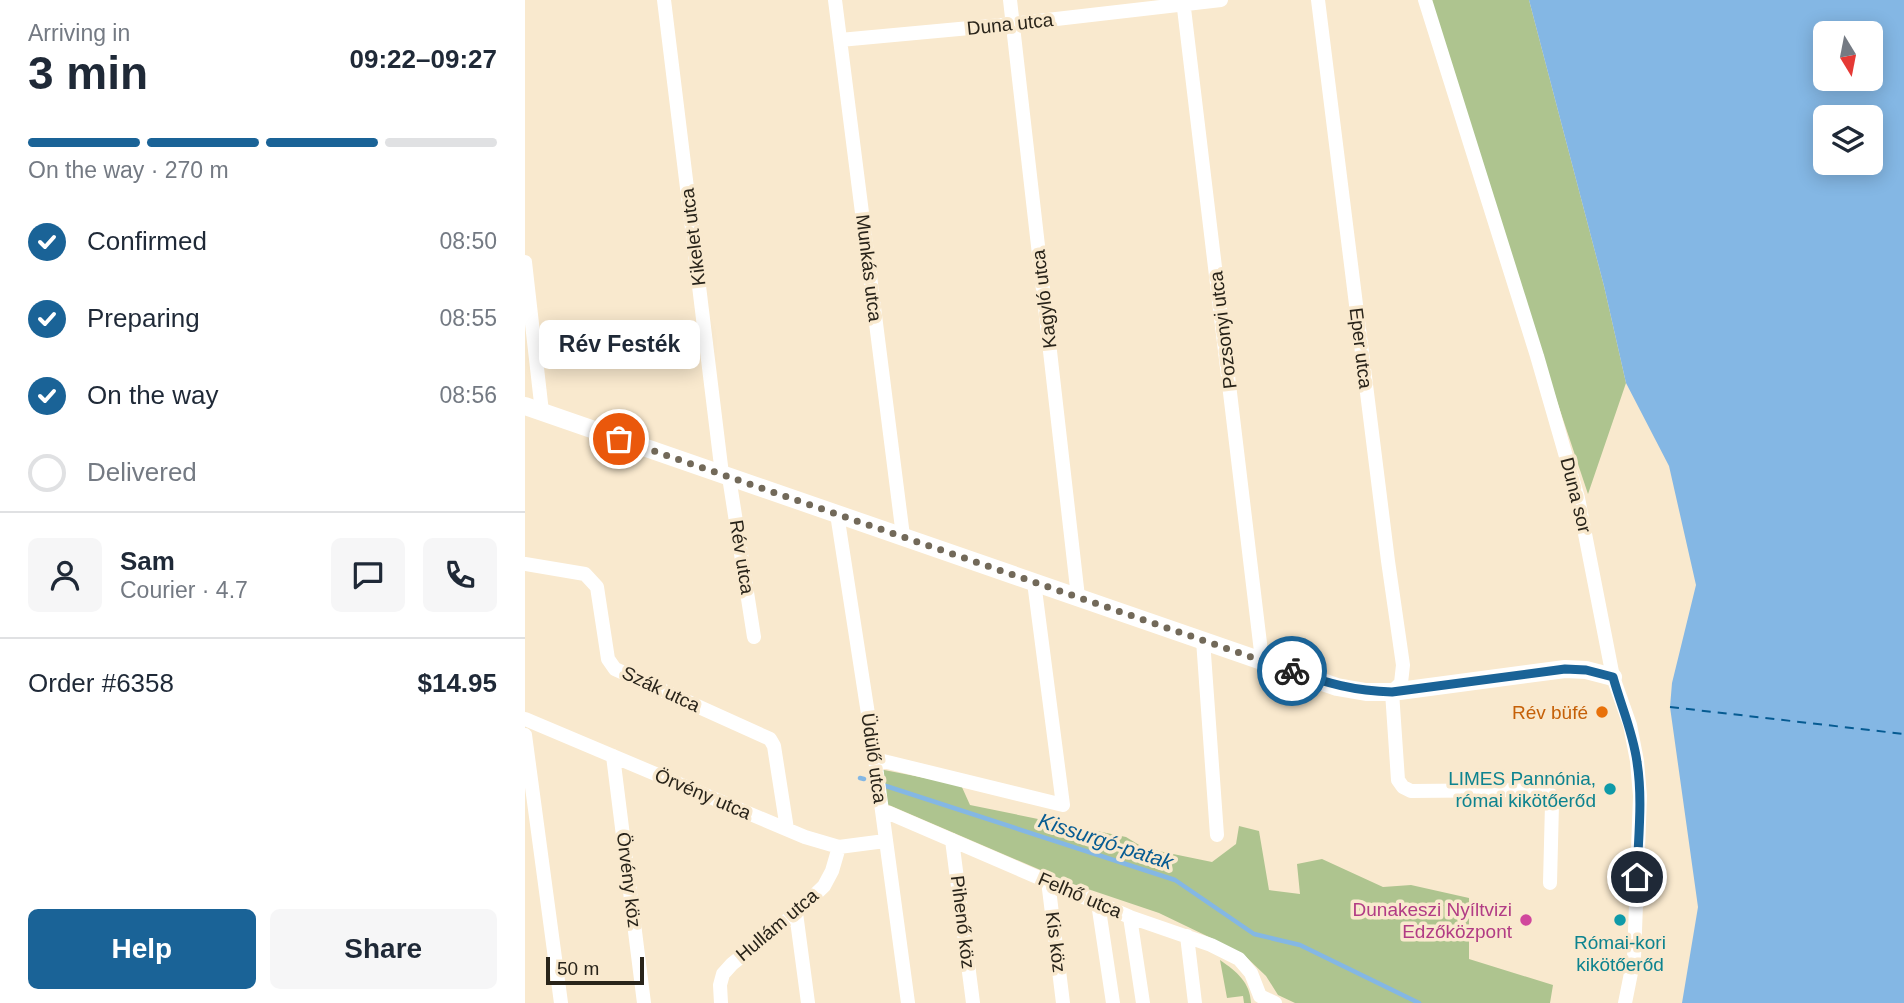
<!DOCTYPE html>
<html lang="en">
<head>
<meta charset="utf-8">
<style>
  :root { --surface:#fff; --page:#f6f6f7; --text:#1f2937; --muted:#747a83; --line:#e0e1e3; --accent:#1a6397 }
  body { margin:0; font-family:Helvetica,sans-serif; background:var(--page); color:var(--text); height:100vh; display:flex; flex-direction:column; font-size:26px; white-space:nowrap }
  * { box-sizing:border-box; margin:0 }
  p { font-size:23px; color:var(--muted) }
  .icon { flex:none; width:38px; height:38px; fill:none; stroke:currentColor; stroke-width:2; stroke-linecap:round; stroke-linejoin:round }
  .map { position:relative; flex:1; overflow:hidden }
  .sheet { display:flex; flex-direction:column; background:var(--surface); width:525px }
  .sheet>* { flex:none }
  .needle { width:46px; rotate:170deg }
  .fabs { position:absolute; left:1288px; top:21px; display:grid; gap:14px }
  .fabs a { display:grid; place-items:center; width:70px; height:70px; border-radius:10px; background:var(--surface); box-shadow:0 4px 18px #0003; font-size:35px }
  .scale { position:absolute; left:21px; bottom:18px; width:98px; box-sizing:border-box; padding-left:7px; border:4px solid #29241a; border-top:0; font-size:19px; line-height:24px; white-space:nowrap; color:#29241a; -webkit-text-stroke:5px #f9e9ce; paint-order:stroke }
  .pin { position:absolute; display:grid; place-items:center; width:60px; height:60px; color:#fff; margin:-30px; border:4px solid #fff; border-radius:50%; box-shadow:0 2px 7px #0007 }
  .courier { position:absolute; display:grid; place-items:center; width:70px; height:70px; margin:-35px; border:5px solid #1a6397; border-radius:50%; background:#fff; color:#222; box-shadow:0 2px 9px #0007 }
  .bubble { position:absolute; height:49px; border-radius:10px; background:var(--surface); box-shadow:0 4px 18px #0003; font-size:23px; font-weight:800; line-height:49px; text-align:center }
  .summary em { font-style:normal; font-weight:800 }
  .summary div { display:flex; flex-direction:column-reverse }
  .summary { display:flex; align-items:center; justify-content:space-between; height:119px; padding:0 28px }
  h1 { font-size:46px; font-weight:800; line-height:52px }
  .bar { display:grid; grid-template-columns:repeat(4,1fr); gap:10px 7px; align-content:center; height:84px; padding:0 28px }
  .bar i { height:9px; border-radius:5px; background:var(--line) }
  .bar .on { background:var(--accent) }
  .bar p { grid-column:span 4 }
  .line { display:flex; align-items:center; gap:18px; padding:0 28px; border-top:2px solid var(--line) }
  .line div { flex:1 }
  .round { display:grid; place-items:center; flex:none; width:74px; height:74px; border-radius:10px; background:var(--page) }
  ol { padding:0 28px; list-style:none }
  li { display:flex; align-items:center; gap:21px; height:77px }
  li p { margin-inline-start:auto }
  li .icon { padding:7px; border-radius:50%; background:var(--accent); color:#fff; stroke-width:4 }
  li:last-child { color:var(--muted) }
  li i { width:38px; height:38px; border:4px solid var(--line); border-radius:50% }
  .action { display:flex; gap:14px; margin-top:auto; padding:14px 28px }
  .action a { flex:1; height:80px; border-radius:10px; background:var(--accent); color:#fff; font-size:28px; font-weight:800; line-height:80px; text-align:center }
  .action a+a { background:var(--page); color:var(--text) }
  main { display:flex; flex:1; min-height:0 }
  .map>svg:first-child { display:block }
</style>
</head>
<body>
<main>
<section class="sheet">
<div class="summary"><div><h1>3 min</h1><p>Arriving in</p></div><em>09:22–09:27</em></div>
<div class="bar"><i class="on"></i><i class="on"></i><i class="on"></i><i></i><p>On the way · 270 m</p></div>
<ol>
<li><svg class="icon" aria-label="check" viewBox="0 0 24 24"><path d="M5 12l5 5 9-10"/></svg>Confirmed<p>08:50</p></li>
<li><svg class="icon" aria-label="check" viewBox="0 0 24 24"><path d="M5 12l5 5 9-10"/></svg>Preparing<p>08:55</p></li>
<li><svg class="icon" aria-label="check" viewBox="0 0 24 24"><path d="M5 12l5 5 9-10"/></svg>On the way<p>08:56</p></li>
<li><i></i>Delivered</li>
</ol>
<div class="line" style="height:126px"><a class="round"><svg class="icon" aria-label="person" viewBox="0 0 24 24"><circle cx="12" cy="8" r="4"/><path d="M4 21q1-7 8-7t8 7"/></svg></a><div><b>Sam</b><p>Courier · 4.7</p></div><a class="round"><svg class="icon" aria-label="chat" viewBox="0 0 24 24"><path d="M4 5h16v11H9l-5 4z"/></svg></a><a class="round"><svg class="icon" aria-label="phone" viewBox="0 0 24 24"><path d="M5 4h4l2 5-3 2q2 4 5 5l2-3 5 2v4C11 20 4 13 5 4z"/></svg></a></div>
<div class="line" style="height:91px"><div>Order #6358</div><b>$14.95</b></div>
<div class="action"><a>Help</a><a>Share</a></div>
</section>
<div class="map">
<svg width="1379" height="1003" viewBox="0 0 1379 1003">
  <rect width="100%" height="100%" fill="#f9e9ce"/>
  <path fill="#aec48f" d="M 898,0 L 1004,0 L 1079,286 L 1101,383 L 1063,494 Z
    M 354,769 L 436,785 L 445,805 L 601,837 L 619,848 L 687,862 L 711,844 L 714,826 L 734,831 L 744,890 L 775,894 L 772,864 L 797,859 L 858,887 L 886,885 L 944,898 L 944,959 L 1028,985 L 1025,1003 L 770,1003 L 753,995 L 741,976 L 719,955 L 686,938 L 634,913 L 548,884 L 357,802 Z
    M 695,960 C 712,972 725,982 726,1003 L 719,1003 L 718,996 L 702,998 Z"/>
  <path fill="#84b7e4" fill-rule="evenodd" d="M 1004,0 L 1379,0 L 1379,1003 L 1157,1003 L 1173,907 L 1145,707 L 1147,683 L 1171,585 L 1144,466 L 1101,383 L 1079,286 ZM 1300,33 L 1346,33 L 1346,79 L 1300,79 ZM 1300,117 L 1346,117 L 1346,163 L 1300,163 Z"/>
  <g fill="none" stroke-linecap="round" stroke-linejoin="round">
    <path stroke="#84b7e4" stroke-width="4.5" d="M 335,778 L 339,779
      M 361,786 L 650,880 L 729,934 L 775,945 L 894,1003"/>
    <path stroke="#065b92" stroke-width="2" stroke-dasharray="9 7" stroke-linecap="butt" d="M 1145,707 L 1379,734"/>
    <path stroke="#fff" stroke-width="14" d="M 139,0 L 197,474
      M 310,0 L 378,536
      M 485,0 L 553,597
      M 658,0 L 737,660
      M 793,0 L 863,561 L 878,665 L 876,683 L 867,692 L 873,780 L 878,787 L 886,791 L 1017,790 L 1025,794 L 1027,804 L 1025,883
      M 900,0 L 1012,356 L 1053,498 L 1088,677 L 1105,725 L 1112,761 L 1115,796 L 1109,958 L 1100,1003
      M 315,40 L 488,24 L 696,0
      M 0,262 L 17,412
      M 204,477 L 229,637
      M 312,514 L 350,759 L 383,1003
      M 0,564 L 60,574 L 72,587 L 83,659 L 90,669 L 245,739 L 249,746 L 262,829
      M 678,640 L 692,835
      M 0,719 L 280,837 L 314,847 L 360,841
      M 0,735 L 36,1003
      M 88,756 L 119,1003
      M 350,759 L 538,805 L 509,582
      M 357,810 L 605,917 L 686,945 L 714,959 L 726,973 L 735,996
      M 427,840 L 448,1003
      M 523,881 L 538,1003
      M 573,903 L 588,1003
      M 271,913 L 283,1003
      M 605,917 L 618,1003
      M 662,936 L 670,1003
      M 735,996 L 750,1003
      M 196,1003 L 195,985 L 198,974 L 207,964 L 271,913 L 299,886 L 307,871 L 314,847"/>
    <path stroke="#fff" stroke-width="18" d="M 0,406 L 812,687 L 841,692 L 867,692 L 1040,669 L 1061,670 L 1088,677"/>
  </g>
  <g fill="none" stroke-linecap="round" stroke-linejoin="round">
    <path stroke="#726959" stroke-width="7" stroke-dasharray="0 12.6" d="M 94,439 L 767,671"/>
    <path stroke="#1a6397" stroke-width="9" d="M 767,671 C 802,683 829,691 867,692 L 1040,669 L 1061,670 L 1088,677 C 1096,706 1108,732 1112,762 C 1118,800 1113,839 1112,877"/>
  </g>
  <circle fill="#e8710a" stroke="#f9e9ce" stroke-width="2.5" cx="1077" cy="712" r="7"/>
  <g fill="#0f9aa8" stroke="#f9e9ce" stroke-width="2.5">
    <circle cx="1085" cy="789" r="7"/>
    <circle cx="1095" cy="920" r="7"/>
  </g>
  <circle fill="#d1479c" stroke="#f9e9ce" stroke-width="2.5" cx="1001" cy="920" r="7"/>
  <g text-anchor="middle" dominant-baseline="central" stroke-width="7" stroke-linejoin="round" paint-order="stroke">
    <g font-size="19" fill="#29241a" stroke="#f9e9ce">
      <text transform="translate(485 24) rotate(-6)">Duna utca</text>
      <text transform="translate(168 237) rotate(-97)">Kikelet utca</text>
      <text transform="translate(344 268) rotate(83)">Munkás utca</text>
      <text transform="translate(519 299) rotate(-97)">Kagyló utca</text>
      <text transform="translate(698 330) rotate(-97)">Pozsonyi utca</text>
      <text transform="translate(836 348) rotate(83)">Eper utca</text>
      <text transform="translate(1051 495) rotate(76)">Duna sor</text>
      <text transform="translate(217 557) rotate(81)">Rév utca</text>
      <text transform="translate(136 689) rotate(25)">Szák utca</text>
      <text transform="translate(349 758) rotate(82)">Üdülő utca</text>
      <text transform="translate(178 794) rotate(23)">Örvény utca</text>
      <text transform="translate(104 880) rotate(83)">Örvény köz</text>
      <text transform="translate(555 895) rotate(23)">Felhő utca</text>
      <text transform="translate(438 922) rotate(83)">Pihenő köz</text>
      <text transform="translate(252 925) rotate(-40)">Hullám utca</text>
      <text transform="translate(531 942) rotate(83)">Kis köz</text>
    </g>
    <g font-size="19" fill="#c56008" stroke="#f9e9ce" text-anchor="end">
      <text x="1063" y="712">Rév büfé</text>
    </g>
    <g font-size="19" fill="#0d838f" stroke="#f9e9ce" text-anchor="end">
      <text x="1071" y="778">LIMES Pannónia,<tspan x="1071" dy="22">római kikötőerőd</tspan></text>
      <text x="1095" y="942" text-anchor="middle">Római-kori<tspan x="1095" dy="22">kikötőerőd</tspan></text>
    </g>
    <g font-size="19" fill="#b23c85" stroke="#f9e9ce" text-anchor="end">
      <text x="987" y="909">Dunakeszi Nyíltvizi<tspan x="987" dy="22">Edzőközpont</tspan></text>
    </g>
    <g font-size="21" font-style="italic" fill="#065b92" stroke="#f9e9ce">
      <text transform="translate(581 841) rotate(18)">Kissurgó-patak</text>
    </g>
  </g>
</svg>
<div class="fabs">
<a><svg class="needle" viewBox="-14 -14 28 28"><path d="M0-13l5 13h-10z" fill="#e53935"/><path d="M0 13l5-13h-10z" fill="#747a83"/></svg></a>
<a><svg class="icon" aria-label="layers" viewBox="0 0 24 24"><path d="M12 4l9 5-9 5-9-5zM3 14l9 5 9-5"/></svg></a>
</div>
<div class="scale">50 m</div>
<div class="pin" style="left:94px;top:439px;background:#ea580c"><svg class="icon" aria-label="bag" viewBox="0 0 24 24"><path d="M5 8h14l-1 12H6zM9 8a3 3 0 0 1 6 0"/></svg></div>
<div class="pin" style="left:1112px;top:877px;background:#1f2937"><svg class="icon" aria-label="home" viewBox="0 0 24 24"><path d="M3 11l9-7 9 7M6 9v11h12V9"/></svg></div>
<div class="courier" style="left:767px;top:671px"><svg class="icon" aria-label="bike" viewBox="0 0 24 24"><circle cx="6" cy="16" r="4"/><circle cx="18" cy="16" r="4"/><path d="M6 16l4-8h5l3 8M10 8l3 8H6M13 5h3"/></svg></div>
<div class="bubble" style="left:14px;top:320px;width:161px">Rév Festék</div>
</div>
</main>
</body>
</html>
